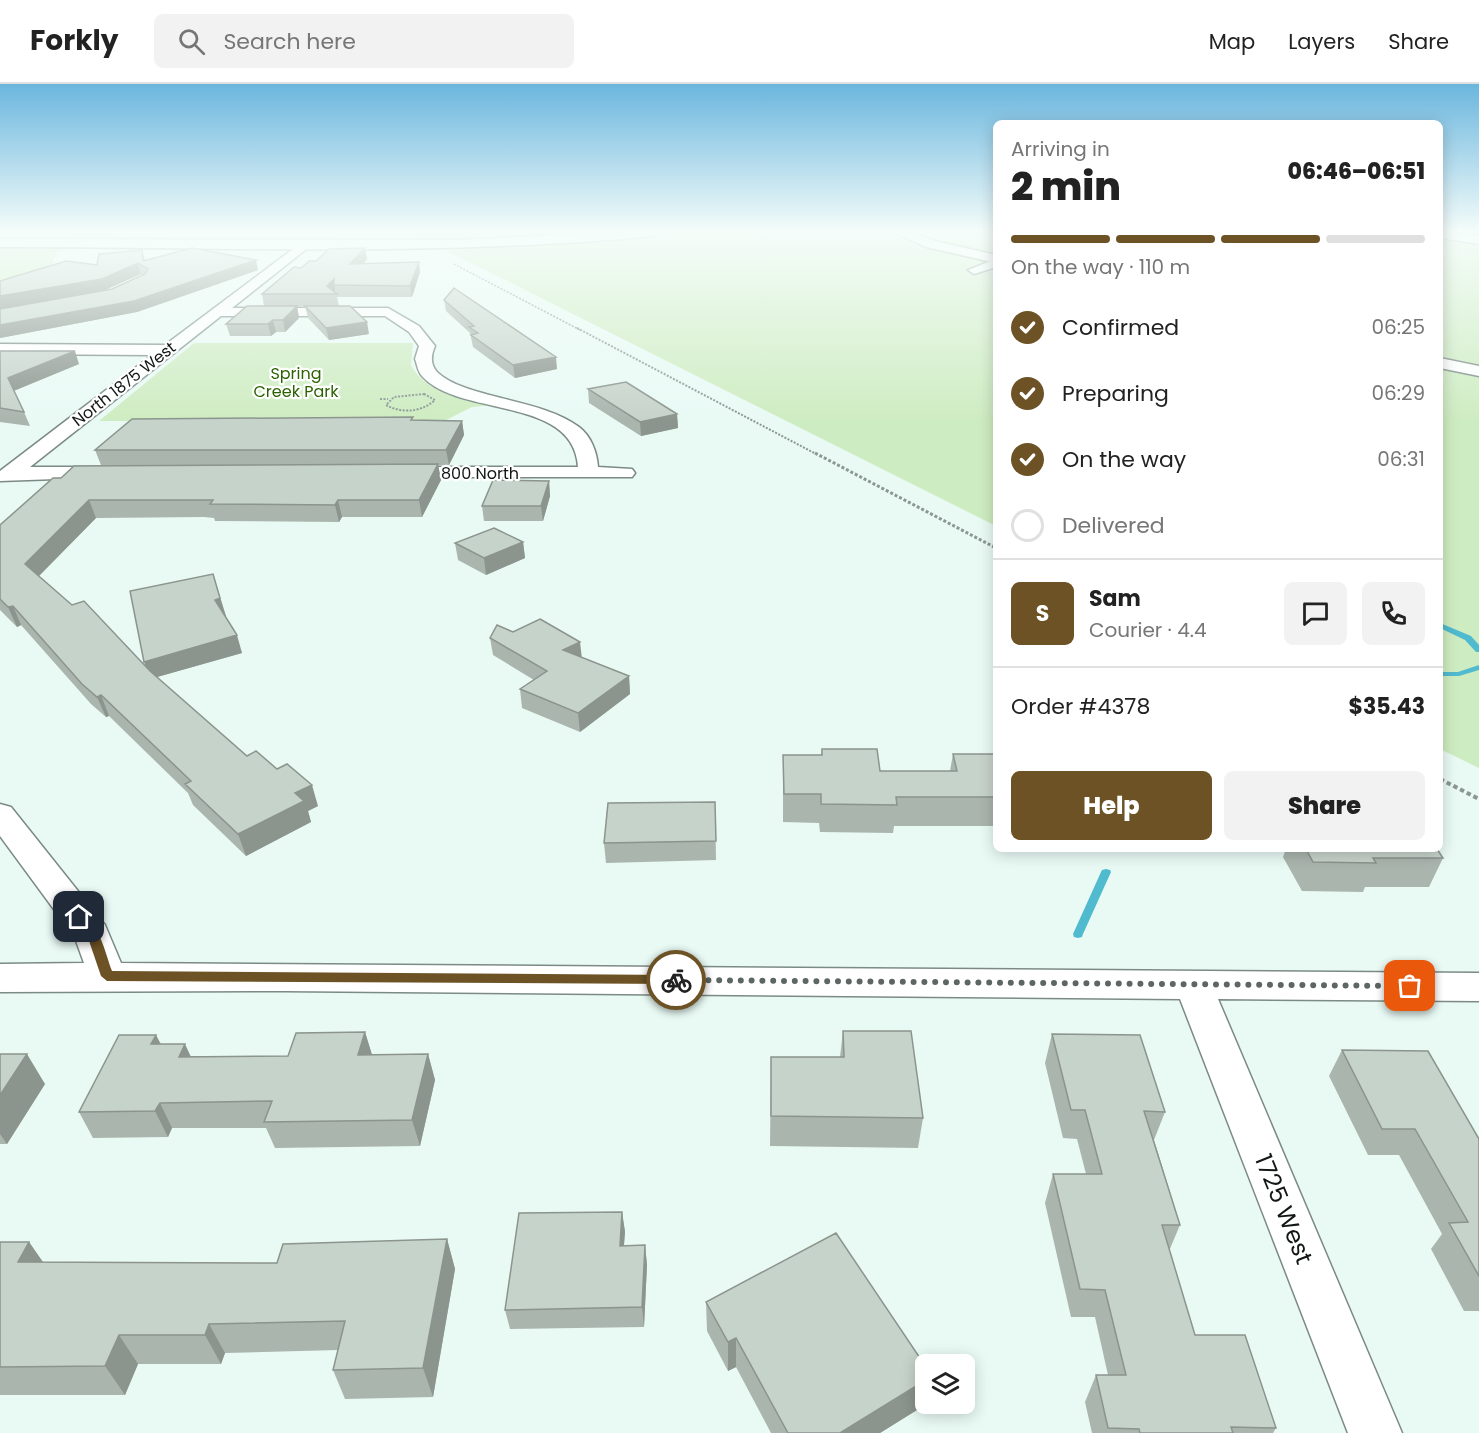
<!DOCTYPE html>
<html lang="en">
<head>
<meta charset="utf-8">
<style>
  :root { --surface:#fff; --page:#f2f2f2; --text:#222; --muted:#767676; --line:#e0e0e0; --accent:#6c5224 }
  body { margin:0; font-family:Poppins,sans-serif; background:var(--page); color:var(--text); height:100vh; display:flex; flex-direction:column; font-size:22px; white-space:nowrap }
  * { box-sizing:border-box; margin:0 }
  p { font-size:20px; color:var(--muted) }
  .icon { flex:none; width:33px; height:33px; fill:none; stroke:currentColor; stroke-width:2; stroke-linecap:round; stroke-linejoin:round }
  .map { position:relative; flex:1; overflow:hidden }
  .sheet { position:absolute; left:993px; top:36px; width:450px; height:732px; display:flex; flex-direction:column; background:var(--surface); border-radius:9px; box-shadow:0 3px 15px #0003 }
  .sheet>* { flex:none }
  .fabs { position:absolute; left:915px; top:1270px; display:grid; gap:12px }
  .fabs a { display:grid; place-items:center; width:60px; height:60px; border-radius:9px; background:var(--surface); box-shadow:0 3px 15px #0003; font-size:30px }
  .pin { position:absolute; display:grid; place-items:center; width:51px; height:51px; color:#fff; margin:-26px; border-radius:12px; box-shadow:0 3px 9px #0006 }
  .courier { position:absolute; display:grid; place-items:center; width:60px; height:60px; margin:-30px; border:4px solid #6c5224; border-radius:50%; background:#fff; color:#222; box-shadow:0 2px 8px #0007 }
  .overview em { font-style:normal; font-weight:800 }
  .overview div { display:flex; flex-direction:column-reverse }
  .overview { display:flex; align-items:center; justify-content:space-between; height:102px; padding:0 18px }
  h1 { font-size:39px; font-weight:800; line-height:45px }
  .bar { display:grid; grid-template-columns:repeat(4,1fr); gap:9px 6px; align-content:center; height:72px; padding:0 18px }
  .bar i { height:8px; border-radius:4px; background:var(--line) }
  .bar .selected { background:var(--accent) }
  .bar p { grid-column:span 4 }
  .line { display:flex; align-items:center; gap:15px; padding:0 18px; border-top:2px solid var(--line) }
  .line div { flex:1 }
  .round { display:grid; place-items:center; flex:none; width:63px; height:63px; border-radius:9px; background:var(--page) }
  ol { padding:0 18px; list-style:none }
  li { display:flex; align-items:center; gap:18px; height:66px }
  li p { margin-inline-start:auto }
  li .icon { padding:6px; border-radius:50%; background:var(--accent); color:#fff; stroke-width:4 }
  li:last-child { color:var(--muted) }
  li i { width:33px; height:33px; border:3px solid var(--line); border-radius:50% }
  .cta { display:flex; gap:12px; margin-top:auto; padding:12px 18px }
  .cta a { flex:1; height:69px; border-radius:9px; background:var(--accent); color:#fff; font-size:24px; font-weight:800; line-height:69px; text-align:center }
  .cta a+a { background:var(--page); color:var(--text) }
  header { display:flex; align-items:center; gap:36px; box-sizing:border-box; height:84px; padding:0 30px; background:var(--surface); border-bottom:2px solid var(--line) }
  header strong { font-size:28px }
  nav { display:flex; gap:33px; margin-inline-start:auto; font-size:21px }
  .search { width:420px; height:54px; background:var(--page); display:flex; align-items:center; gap:15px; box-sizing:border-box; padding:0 21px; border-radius:9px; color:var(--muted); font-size:22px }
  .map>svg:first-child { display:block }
</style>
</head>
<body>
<header>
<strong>Forkly</strong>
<div class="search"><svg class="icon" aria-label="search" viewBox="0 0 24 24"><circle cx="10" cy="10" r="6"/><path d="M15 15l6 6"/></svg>Search here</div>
<nav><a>Map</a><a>Layers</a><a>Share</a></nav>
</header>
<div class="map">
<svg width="1479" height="1349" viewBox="0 0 1479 1349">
  <rect width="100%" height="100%" fill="#e9faf5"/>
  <path fill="#ceecc1" d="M 0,148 L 125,148 L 56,169 L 52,182 L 0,198 Z
    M 409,148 L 996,148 L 996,442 L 437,162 Z
    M 1440,148 L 1479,148 L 1479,684 L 1440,665 Z
    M 194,259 L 413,259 L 411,281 C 426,310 464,314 493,321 L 472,323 L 444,337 L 99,337 Z"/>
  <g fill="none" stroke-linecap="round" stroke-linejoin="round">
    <path fill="#50bace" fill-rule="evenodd" d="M 1440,539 L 1471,552 L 1479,561 L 1479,568 L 1476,568 L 1465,556 L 1440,544 Z
      M 1479,581 L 1479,586 L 1459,592 L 1440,592 L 1440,588 L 1458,588 Z
      M 1106,785 L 1110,786 L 1111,788 L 1083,850 L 1082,853 L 1078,854 L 1074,853 L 1073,850 L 1101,788 L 1102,786 Z"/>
    <g stroke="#7b8a85" stroke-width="3">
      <path id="minor" d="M 1440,148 L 1479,152 L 1479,160 L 1440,154 Z
        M 305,156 L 311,160 L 309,163 L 232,224 L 388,224 L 419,242 L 435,262 C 431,271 430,280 437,288 C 465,315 541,314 579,343 C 591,352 597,368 598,383 L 632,385 L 635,389 L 632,393 L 393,393 L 390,389 L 393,385 L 400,383 L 578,383 C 574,311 459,334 422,292 C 418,288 417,280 415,275 L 419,262 L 409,248 L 385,232 L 221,232 L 30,383 L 106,383 L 113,385 L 116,389 L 113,393 L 0,397 L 0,387 L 152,271 L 0,270 L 0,260 L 165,261 Z
        M 996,175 L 996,183 L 974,190 L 968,186 Z
        M 0,720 L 11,723 L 105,841 L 121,879 L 1479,889 L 1479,917 L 1218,915 L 1402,1349 L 1348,1349 L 1180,915 L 284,907 L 0,908 L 0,880 L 84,879 L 75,854 L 0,752 Z"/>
    </g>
    <g stroke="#7b8a85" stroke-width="3">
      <path id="major" d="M 611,148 L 660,148 L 654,152 C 437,173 218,163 0,163 L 0,155 L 463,156 Z
        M 893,148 L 912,148 L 935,157 L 996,171 L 996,179 L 926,163 Z
        M 1440,274 L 1479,282 L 1479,292 L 1440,284 Z"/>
    </g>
    <path stroke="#8b9794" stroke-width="1.5" stroke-dasharray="2 1.5" stroke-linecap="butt" d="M 454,180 L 580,246"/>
    <path stroke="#8b9794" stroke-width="2" stroke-dasharray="2 1.5" stroke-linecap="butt" d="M 577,244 L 818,371
      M 424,310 L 435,316 C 422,328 402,330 386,321 L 394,313 Z
      M 380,315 L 388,315"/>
    <path stroke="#8b9794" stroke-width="3" stroke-dasharray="3 2" stroke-linecap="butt" d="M 815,369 L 996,464"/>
    <path stroke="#8b9794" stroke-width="4" stroke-dasharray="4.5 3" stroke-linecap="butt" d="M 1440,695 L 1479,715"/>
    <use href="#minor" fill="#fff" fill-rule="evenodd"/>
    <use href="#major" fill="#fff" fill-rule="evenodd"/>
  </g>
  <path fill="#aab5ae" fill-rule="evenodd" d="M 142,166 L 145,176 L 258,186 L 137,228 L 0,254 L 97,181 ZM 141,190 L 143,191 L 112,205 L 105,206 Z
    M 367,175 L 363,180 L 420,188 L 412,213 L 337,213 L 339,222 L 264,222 L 262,210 L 301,184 Z
    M 444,216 L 557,285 L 515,294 L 473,263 L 470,249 L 446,227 Z
    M 297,222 L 299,234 L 285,248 L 276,248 L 271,252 L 230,252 L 226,240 Z
    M 305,222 L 369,250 L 329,256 L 308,234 Z
    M 0,267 L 79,280 L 14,307 L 24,328 L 30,342 L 0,338 Z
    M 588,305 L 677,330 L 678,344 L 641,352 L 589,319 Z
    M 414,336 L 462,337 L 464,351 L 449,381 L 438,381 L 441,396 L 422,433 L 342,433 L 339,438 L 215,437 L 214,434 L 204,433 L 96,434 L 39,492 L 72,521 L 146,582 L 130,507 L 226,532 L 225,532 L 242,569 L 157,593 L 247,672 L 318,722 L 308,727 L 311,738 L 246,772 L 193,721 L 188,709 L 109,632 L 106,633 L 91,620 L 21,541 L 17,543 L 0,526 L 0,441 L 53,394 L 280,381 L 101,381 L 95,366 Z
    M 549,397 L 550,412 L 543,437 L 484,437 L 482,422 Z
    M 523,458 L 525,474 L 486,491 L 458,476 L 455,459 Z
    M 490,554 L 582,574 L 629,592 L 630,610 L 580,648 L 522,624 L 520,605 L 534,596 L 493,571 Z
    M 822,665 L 880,687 L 950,687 L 953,670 L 996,670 L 996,742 L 894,742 L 893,749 L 820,748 L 819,739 L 783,738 L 783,671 L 821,671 Z
    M 715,718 L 716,776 L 606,779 L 604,759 Z
    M 1286,765 L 1437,765 L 1443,774 L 1429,803 L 1365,803 L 1363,808 L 1302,807 L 1283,773 Z
    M 843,947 L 923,1034 L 918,1064 L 770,1062 L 771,973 L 840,973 Z
    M 365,948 L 372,971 L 428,970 L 435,996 L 420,1062 L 275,1064 L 266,1044 L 172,1044 L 168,1053 L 93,1054 L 79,1028 L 156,951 L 161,960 L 191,972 L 288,972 Z
    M 1052,950 L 1165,1028 L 1154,1056 L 1180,1141 L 1169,1167 L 1195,1251 L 1276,1344 L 1273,1349 L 1092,1349 L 1085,1318 L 1096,1291 L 1108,1291 L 1095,1233 L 1071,1233 L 1045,1119 L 1053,1090 L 1086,1090 L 1077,1055 L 1063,1054 L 1045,979 Z
    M 1342,966 L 1479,1055 L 1479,1227 L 1464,1227 L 1431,1165 L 1442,1150 L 1399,1071 L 1368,1071 L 1329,992 Z
    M 0,970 L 45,1000 L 7,1060 L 0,1060 Z
    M 622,1128 L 625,1148 L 624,1162 L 645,1161 L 647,1181 L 644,1243 L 510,1245 L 505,1226 Z
    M 447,1155 L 455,1185 L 433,1313 L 345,1315 L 333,1286 L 338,1266 L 225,1269 L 221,1280 L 138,1280 L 125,1311 L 0,1311 L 0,1158 L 29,1158 L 43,1178 L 277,1179 Z
    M 706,1218 L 925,1321 L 880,1349 L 771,1349 L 736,1283 L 728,1287 L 707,1247 Z"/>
  <path fill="#8b948d" d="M 365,164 L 367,175 L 352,191 L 350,180 Z
    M 256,176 L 258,186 L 137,228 L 0,254 L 0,241 Z
    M 419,178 L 420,188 L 412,213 L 410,202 Z
    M 138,179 L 141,190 L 105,206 L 0,225 L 0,212 Z
    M 334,195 L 335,207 L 332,210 L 327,202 Z
    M 297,222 L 299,234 L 285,248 L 283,236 Z
    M 273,236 L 276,248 L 271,252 L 268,240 Z
    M 367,238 L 369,250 L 329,256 L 326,244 Z
    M 75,267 L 79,280 L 13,307 L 8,294 Z
    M 556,273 L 557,285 L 515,294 L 513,281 Z
    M 677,330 L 678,344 L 641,352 L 640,338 Z
    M 462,337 L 464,351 L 449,381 L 446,366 Z
    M 438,380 L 441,396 L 422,433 L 419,416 Z
    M 549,397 L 550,412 L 543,437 L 541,422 Z
    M 89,416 L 96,434 L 32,499 L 25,480 Z
    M 338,416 L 342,433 L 339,438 L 335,421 Z
    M 523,458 L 525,474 L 486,491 L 484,474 Z
    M 213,490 L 226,532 L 220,533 L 215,516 Z
    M 13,522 L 21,541 L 17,543 L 8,523 Z
    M 237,551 L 242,569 L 150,595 L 144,578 Z
    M 580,558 L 582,575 L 563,566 Z
    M 629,592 L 630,610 L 580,648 L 578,629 Z
    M 101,611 L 109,632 L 106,633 L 97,613 Z
    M 312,701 L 318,722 L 308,727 L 311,738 L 246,772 L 238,750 L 295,709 Z
    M 365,948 L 373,974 L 358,971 Z
    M 156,951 L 168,976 L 151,960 Z
    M 185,960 L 197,986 L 179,973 Z
    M 27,970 L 45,1000 L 7,1060 L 0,1050 L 0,1011 Z
    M 428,970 L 435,996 L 420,1062 L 412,1036 Z
    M 160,1019 L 172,1044 L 168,1053 L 155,1027 Z
    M 622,1128 L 625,1148 L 622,1182 L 620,1162 Z
    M 447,1155 L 455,1185 L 433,1313 L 423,1284 Z
    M 29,1158 L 49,1187 L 18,1178 Z
    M 645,1161 L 647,1181 L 644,1243 L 642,1223 Z
    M 209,1240 L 225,1269 L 221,1280 L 205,1251 Z
    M 119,1251 L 138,1280 L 125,1311 L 105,1282 Z
    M 736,1254 L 736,1283 L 728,1287 L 728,1258 Z
    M 926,1296 L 925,1321 L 880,1349 L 840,1349 Z"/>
  <path fill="#c6d3ca" stroke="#8b948d" stroke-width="1.5" d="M 192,164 L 256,176 L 134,217 L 0,241 L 0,225 L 112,205 L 145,190 L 148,185 L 138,179 L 102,195 L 0,212 L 0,197 L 66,177 L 97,181 L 99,170 L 142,166 L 143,177 Z
    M 365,164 L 350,180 L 419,178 L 410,202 L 334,201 L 334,195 L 327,202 L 337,210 L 262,210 L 294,183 L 301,184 L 309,177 L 316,177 L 329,165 Z
    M 454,204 L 556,273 L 513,281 L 471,251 L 478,249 L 469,243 L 474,242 L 444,216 Z
    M 247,222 L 297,222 L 283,236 L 273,236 L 268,240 L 226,240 Z
    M 305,222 L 350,222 L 367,238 L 326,244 Z
    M 0,267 L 75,267 L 8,294 L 24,328 L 0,324 Z
    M 626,298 L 677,330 L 640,338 L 588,305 Z
    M 413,333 L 411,336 L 462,337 L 446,366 L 95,366 L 132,335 Z
    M 438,380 L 419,416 L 338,416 L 335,421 L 210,420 L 213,416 L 89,416 L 25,480 L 72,521 L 84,517 L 150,587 L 247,672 L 256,667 L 277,685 L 287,680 L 312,701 L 295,709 L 304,717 L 238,750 L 185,700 L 191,697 L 101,611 L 97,613 L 82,600 L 13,522 L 8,523 L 0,515 L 0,441 L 53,394 L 61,394 L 74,382 Z
    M 493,396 L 549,397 L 541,422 L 482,422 Z
    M 494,444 L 523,458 L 484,474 L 455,459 Z
    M 213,490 L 220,514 L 215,516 L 237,551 L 144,578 L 130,507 Z
    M 540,535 L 580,558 L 563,566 L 629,592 L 578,629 L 520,605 L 547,587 L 490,554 L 497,541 L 513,548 Z
    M 822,665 L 877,665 L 880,687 L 957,687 L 953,670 L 996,670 L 996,713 L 896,713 L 897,721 L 821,720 L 821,710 L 784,710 L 783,671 L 822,671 Z
    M 715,718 L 716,757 L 604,759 L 608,719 Z
    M 1306,765 L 1437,765 L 1443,774 L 1373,774 L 1376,779 L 1313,778 Z
    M 843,947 L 911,947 L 923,1034 L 771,1032 L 771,973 L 844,973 Z
    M 365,948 L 358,971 L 428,970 L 412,1036 L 264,1038 L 272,1017 L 160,1019 L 155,1027 L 79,1028 L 119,951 L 156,951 L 151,960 L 185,960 L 179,973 L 288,972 L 296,949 Z
    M 1052,950 L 1140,951 L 1165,1028 L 1144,1027 L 1180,1141 L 1162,1141 L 1195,1251 L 1245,1251 L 1276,1344 L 1231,1343 L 1233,1349 L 1140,1349 L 1139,1345 L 1108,1344 L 1096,1291 L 1126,1291 L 1105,1206 L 1080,1205 L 1053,1090 L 1102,1090 L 1085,1026 L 1071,1026 Z
    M 1342,966 L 1428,967 L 1479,1055 L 1479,1192 L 1449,1139 L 1468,1138 L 1415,1045 L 1382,1045 Z
    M 0,970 L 27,970 L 0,1011 Z
    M 622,1128 L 620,1162 L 645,1161 L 642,1223 L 505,1226 L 519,1129 Z
    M 836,1149 L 926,1283 L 926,1296 L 840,1349 L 788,1349 L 736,1254 L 728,1258 L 706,1218 Z
    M 447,1155 L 423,1284 L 333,1286 L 345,1237 L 209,1240 L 205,1251 L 119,1251 L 105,1282 L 0,1283 L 0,1158 L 29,1158 L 18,1178 L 277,1179 L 283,1160 Z"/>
  <linearGradient id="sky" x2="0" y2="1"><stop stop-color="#6bb6de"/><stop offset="0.44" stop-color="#f5fdfa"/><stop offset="1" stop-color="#f5fdfa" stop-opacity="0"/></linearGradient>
  <rect width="1479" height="337" fill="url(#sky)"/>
  <path fill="#6c5224" d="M 79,829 C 99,836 105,869 112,887 L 676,891 L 682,896 L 676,900 L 107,897 L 101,892 L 87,851 L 73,833 Z"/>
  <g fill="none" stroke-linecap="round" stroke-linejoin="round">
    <path stroke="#5d6664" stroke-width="6" stroke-dasharray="0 10.8" d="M 676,896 L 1410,902"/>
  </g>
  <g text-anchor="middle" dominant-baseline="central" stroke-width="4.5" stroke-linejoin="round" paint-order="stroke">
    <g font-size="16" fill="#2c6204" stroke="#fff">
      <text x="296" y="289">Spring<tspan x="296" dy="18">Creek Park</tspan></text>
    </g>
    <g font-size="16" fill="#121716" stroke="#fff">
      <text transform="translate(124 300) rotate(-38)">North 1875 West</text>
      <text x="480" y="389">800 North</text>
    </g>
    <g font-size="24" fill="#121716" stroke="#fff">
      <text transform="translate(1284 1125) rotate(68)">1725 West</text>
    </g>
  </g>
</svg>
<div class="fabs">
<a><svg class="icon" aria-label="layers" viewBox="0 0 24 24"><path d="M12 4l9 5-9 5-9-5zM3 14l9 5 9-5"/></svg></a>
</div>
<div class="pin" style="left:1410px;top:902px;background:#ea580c"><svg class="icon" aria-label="bag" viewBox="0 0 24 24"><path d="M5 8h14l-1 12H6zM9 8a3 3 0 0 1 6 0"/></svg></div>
<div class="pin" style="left:79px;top:833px;background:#1f2937"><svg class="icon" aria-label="home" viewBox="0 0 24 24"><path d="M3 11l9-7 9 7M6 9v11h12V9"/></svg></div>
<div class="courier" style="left:676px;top:896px"><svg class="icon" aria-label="bike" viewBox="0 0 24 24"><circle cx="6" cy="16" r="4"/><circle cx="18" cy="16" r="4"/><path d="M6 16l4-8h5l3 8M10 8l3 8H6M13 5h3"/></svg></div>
<section class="sheet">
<div class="overview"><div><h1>2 min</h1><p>Arriving in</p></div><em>06:46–06:51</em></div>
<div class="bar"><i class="selected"></i><i class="selected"></i><i class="selected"></i><i></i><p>On the way · 110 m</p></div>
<ol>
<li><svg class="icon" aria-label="check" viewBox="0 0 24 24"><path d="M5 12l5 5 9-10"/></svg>Confirmed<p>06:25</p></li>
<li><svg class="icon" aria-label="check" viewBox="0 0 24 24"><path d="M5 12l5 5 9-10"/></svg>Preparing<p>06:29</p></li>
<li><svg class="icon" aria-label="check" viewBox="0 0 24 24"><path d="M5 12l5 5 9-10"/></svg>On the way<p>06:31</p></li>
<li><i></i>Delivered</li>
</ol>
<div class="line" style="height:108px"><b class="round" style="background:var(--accent);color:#fff">S</b><div><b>Sam</b><p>Courier · 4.4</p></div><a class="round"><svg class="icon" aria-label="chat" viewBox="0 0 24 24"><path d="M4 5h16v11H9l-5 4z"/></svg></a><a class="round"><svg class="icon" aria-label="phone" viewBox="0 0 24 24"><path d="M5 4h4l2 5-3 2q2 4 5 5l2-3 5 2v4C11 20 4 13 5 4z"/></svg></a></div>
<div class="line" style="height:78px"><div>Order #4378</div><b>$35.43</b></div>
<div class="cta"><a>Help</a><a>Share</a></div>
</section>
</div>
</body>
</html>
